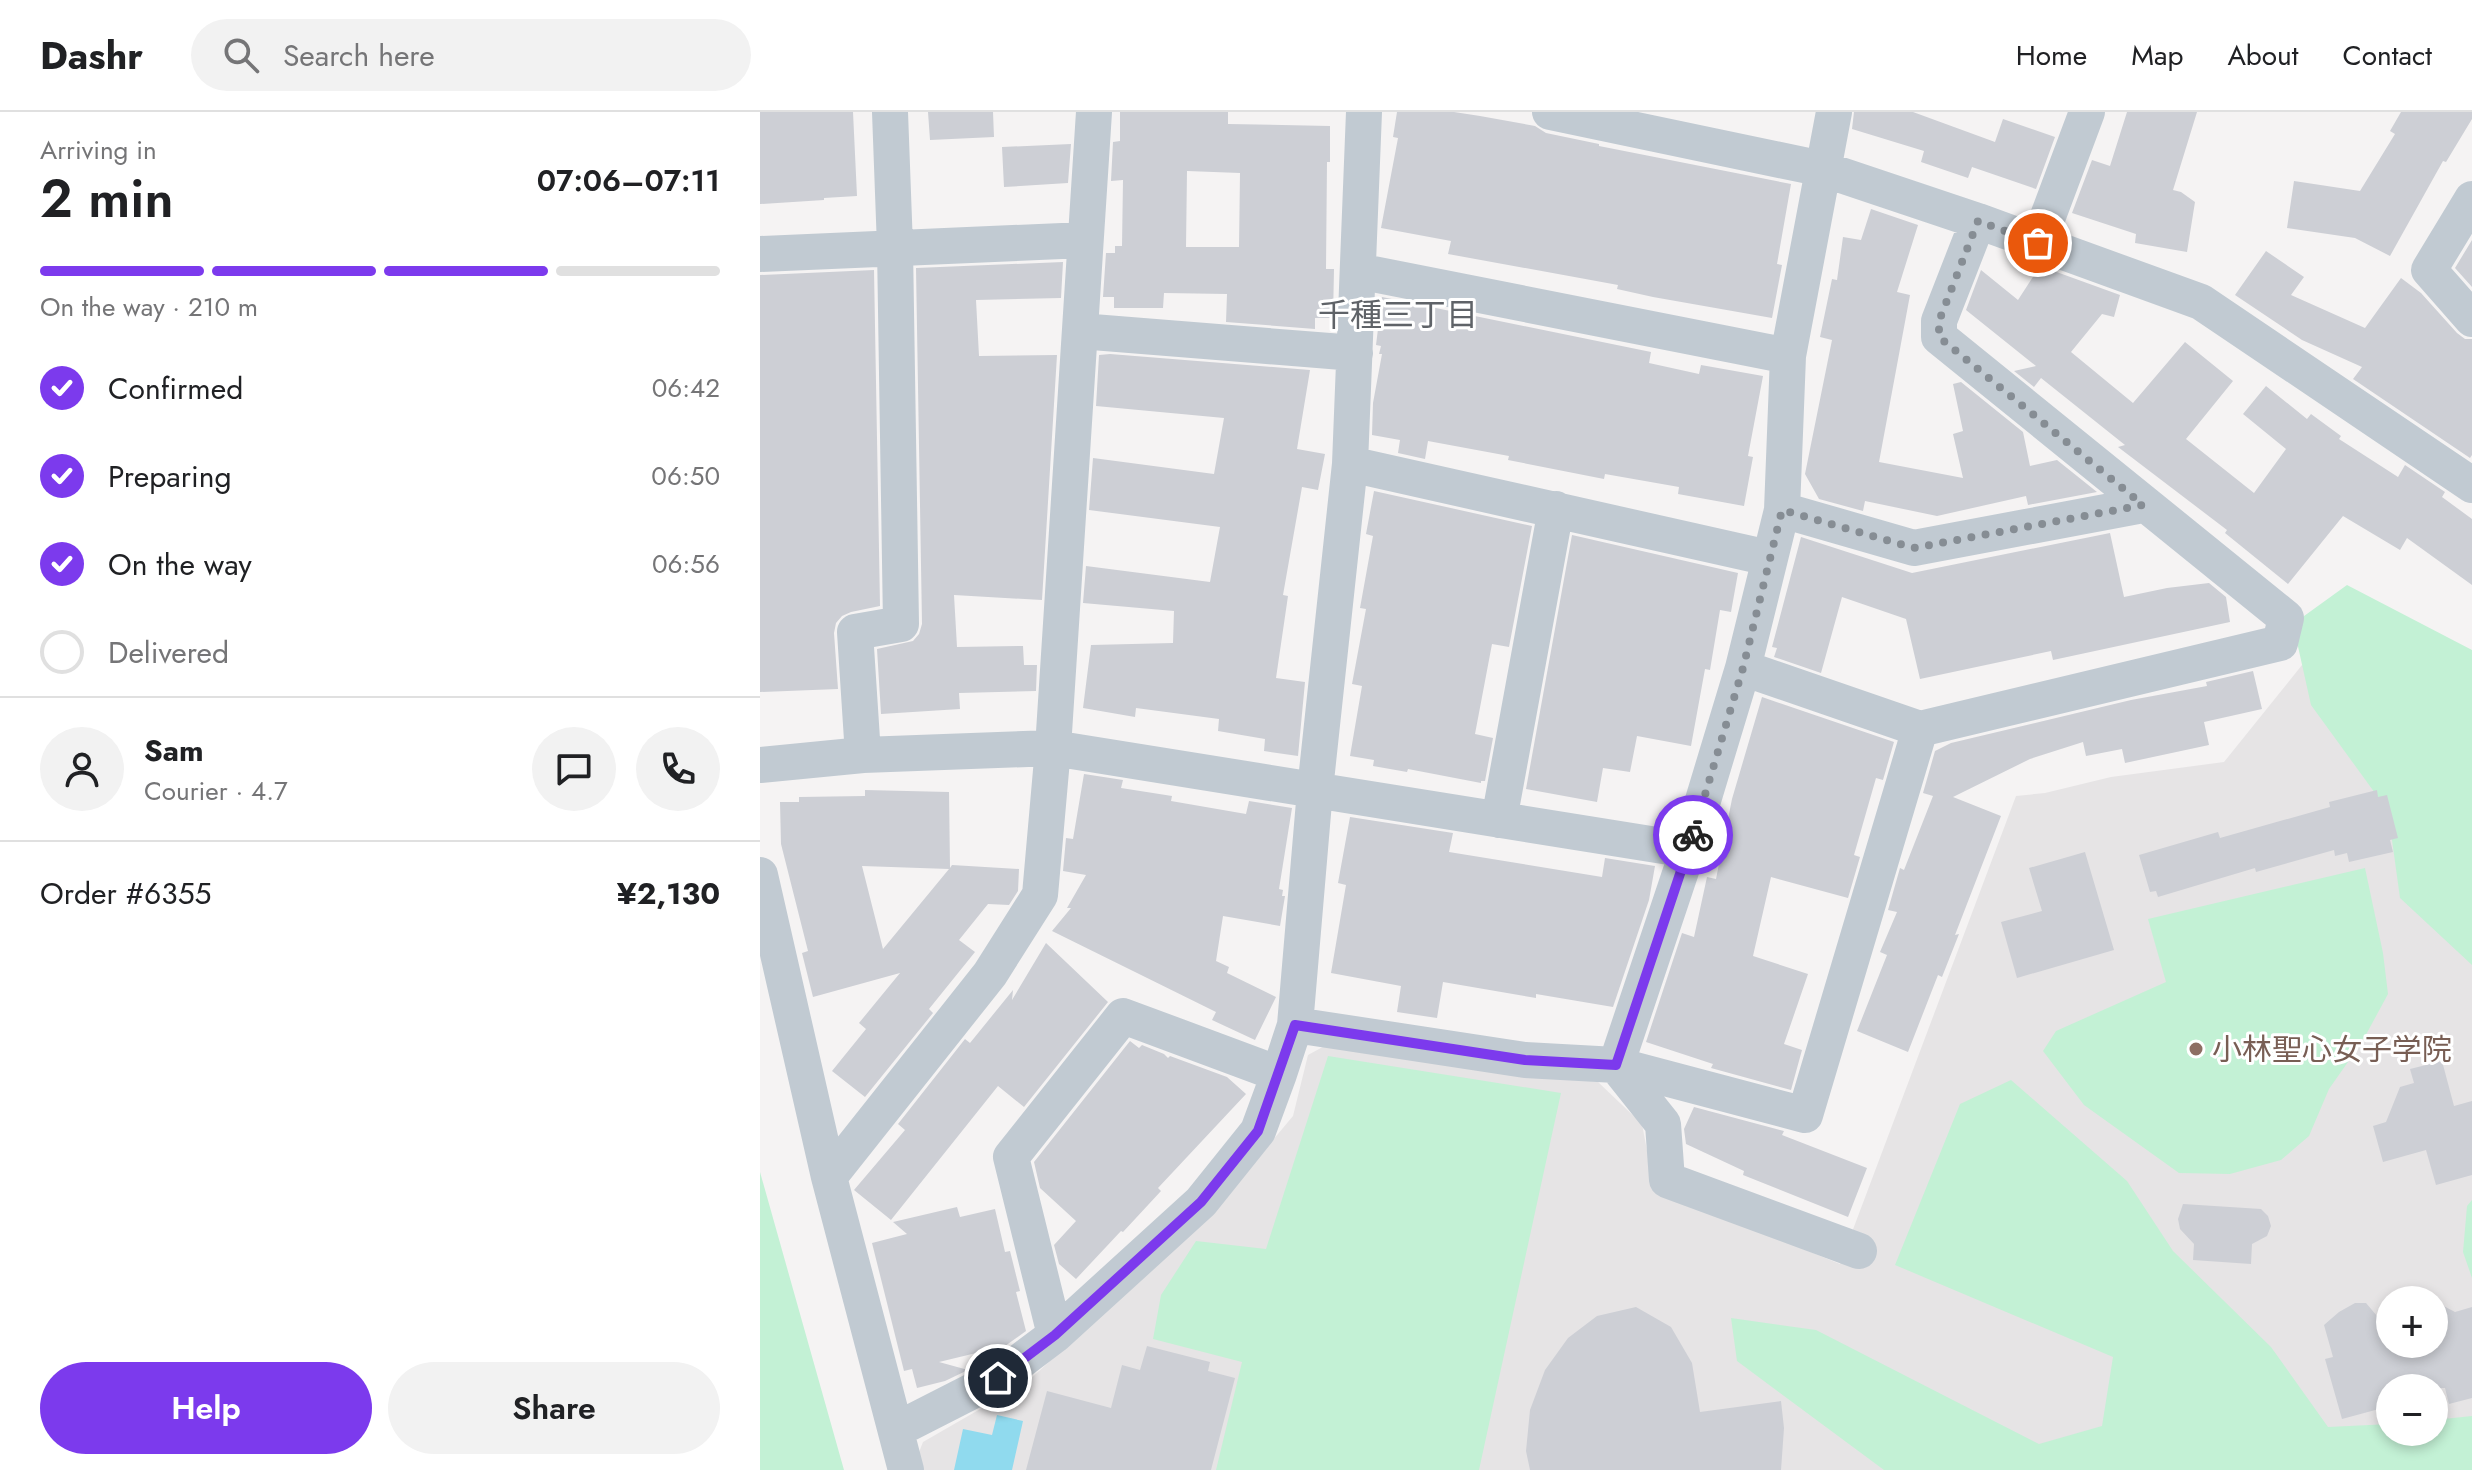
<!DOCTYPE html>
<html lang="en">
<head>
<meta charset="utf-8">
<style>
  :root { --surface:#fff; --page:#f2f2f2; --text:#202124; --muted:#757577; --line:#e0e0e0; --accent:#7c3aed }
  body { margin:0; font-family:Jost,"Noto Sans JP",sans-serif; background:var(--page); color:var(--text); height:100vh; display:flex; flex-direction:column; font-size:30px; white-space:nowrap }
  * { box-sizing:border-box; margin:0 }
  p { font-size:26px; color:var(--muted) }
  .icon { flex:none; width:44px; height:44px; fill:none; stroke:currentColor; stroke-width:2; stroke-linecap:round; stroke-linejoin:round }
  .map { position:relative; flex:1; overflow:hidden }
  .panel { display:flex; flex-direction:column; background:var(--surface); width:760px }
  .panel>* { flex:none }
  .tools { position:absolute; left:1616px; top:1174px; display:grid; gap:16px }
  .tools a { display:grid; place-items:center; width:72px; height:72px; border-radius:50%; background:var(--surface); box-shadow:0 4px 12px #0003; font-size:40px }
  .pin { position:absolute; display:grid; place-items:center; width:68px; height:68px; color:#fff; margin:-34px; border:4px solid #fff; border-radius:50%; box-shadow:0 2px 8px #0007 }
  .courier { position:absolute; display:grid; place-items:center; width:80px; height:80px; margin:-40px; border:6px solid #7c3aed; border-radius:50%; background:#fff; color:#222; box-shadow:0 2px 10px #0007 }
  .headline em { font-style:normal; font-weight:600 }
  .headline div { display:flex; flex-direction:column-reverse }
  .headline { display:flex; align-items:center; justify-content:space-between; height:136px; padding:0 40px }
  h1 { font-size:52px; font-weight:600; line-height:60px }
  .bar { display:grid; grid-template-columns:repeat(4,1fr); gap:12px 8px; align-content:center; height:96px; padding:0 40px }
  .bar i { height:10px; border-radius:6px; background:var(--line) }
  .bar .on { background:var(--accent) }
  .bar p { grid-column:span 4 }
  .line { display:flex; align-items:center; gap:20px; padding:0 40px; border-top:2px solid var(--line) }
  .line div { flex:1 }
  .round { display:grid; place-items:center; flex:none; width:84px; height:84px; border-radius:42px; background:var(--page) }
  ol { padding:0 40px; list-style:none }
  li { display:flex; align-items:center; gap:24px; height:88px }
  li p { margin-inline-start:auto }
  li .icon { padding:8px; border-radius:50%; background:var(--accent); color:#fff; stroke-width:4 }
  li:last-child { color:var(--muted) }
  li i { width:44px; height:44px; border:4px solid var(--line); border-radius:50% }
  .primary-button { display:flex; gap:16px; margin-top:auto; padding:16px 40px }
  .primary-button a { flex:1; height:92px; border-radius:48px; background:var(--accent); color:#fff; font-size:32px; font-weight:600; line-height:92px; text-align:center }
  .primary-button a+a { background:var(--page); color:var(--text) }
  header { display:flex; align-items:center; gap:48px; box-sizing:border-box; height:112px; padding:0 40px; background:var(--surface); border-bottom:2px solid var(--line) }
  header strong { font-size:38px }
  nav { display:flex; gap:44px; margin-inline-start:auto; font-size:28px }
  .search { width:560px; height:72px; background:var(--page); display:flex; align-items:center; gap:20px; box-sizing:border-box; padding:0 28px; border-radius:44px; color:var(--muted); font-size:30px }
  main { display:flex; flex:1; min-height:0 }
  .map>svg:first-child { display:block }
</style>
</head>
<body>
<header>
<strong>Dashr</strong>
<div class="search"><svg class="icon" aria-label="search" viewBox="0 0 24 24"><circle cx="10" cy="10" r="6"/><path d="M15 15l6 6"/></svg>Search here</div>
<nav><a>Home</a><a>Map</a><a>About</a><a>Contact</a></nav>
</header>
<main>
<section class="panel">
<div class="headline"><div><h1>2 min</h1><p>Arriving in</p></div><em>07:06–07:11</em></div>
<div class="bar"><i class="on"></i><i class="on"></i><i class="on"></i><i></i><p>On the way · 210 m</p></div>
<ol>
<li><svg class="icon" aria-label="check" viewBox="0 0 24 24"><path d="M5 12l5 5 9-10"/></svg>Confirmed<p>06:42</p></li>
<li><svg class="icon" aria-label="check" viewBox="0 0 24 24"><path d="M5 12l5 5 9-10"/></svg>Preparing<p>06:50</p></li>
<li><svg class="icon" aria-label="check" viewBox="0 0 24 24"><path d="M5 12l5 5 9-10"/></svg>On the way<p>06:56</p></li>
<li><i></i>Delivered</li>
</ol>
<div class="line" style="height:144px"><a class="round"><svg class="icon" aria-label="person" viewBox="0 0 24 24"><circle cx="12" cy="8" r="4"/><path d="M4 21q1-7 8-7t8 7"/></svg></a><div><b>Sam</b><p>Courier · 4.7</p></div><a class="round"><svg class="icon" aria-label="chat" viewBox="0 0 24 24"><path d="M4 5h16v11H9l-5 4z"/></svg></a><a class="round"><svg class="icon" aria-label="phone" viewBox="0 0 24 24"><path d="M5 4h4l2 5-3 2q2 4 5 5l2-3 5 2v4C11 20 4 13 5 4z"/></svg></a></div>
<div class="line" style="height:104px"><div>Order #6355</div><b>¥2,130</b></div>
<div class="primary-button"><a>Help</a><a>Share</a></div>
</section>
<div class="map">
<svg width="1712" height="1358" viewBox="0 0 1712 1358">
  <rect width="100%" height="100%" fill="#f5f3f3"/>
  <path fill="#e6e4e5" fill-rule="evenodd" d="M 1542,553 L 1712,598 L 1712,1358 L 152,1358 L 163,1330 L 267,1270 L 451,1102 L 533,1004 L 548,943 L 570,931 L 838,970 L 882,1012 L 894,1076 L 1080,1152 L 1256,684 L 1285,681 L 1351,665 L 1464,650 ZM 1630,1188 L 1674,1188 L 1674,1232 L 1630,1232 ZM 1630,1276 L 1674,1276 L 1674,1320 L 1630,1320 Z"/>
  <path fill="#c3f1d5" d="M 1587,473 L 1712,538 L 1712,853 L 1640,786 L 1628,699 L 1551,593 L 1533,512 Z
    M 1605,756 L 1623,841 L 1628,882 L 1602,930 L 1569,977 L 1549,1024 L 1521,1048 L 1470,1062 L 1419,1061 L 1324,993 L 1283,939 L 1296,919 L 1406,870 L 1388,807 Z
    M 568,944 L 801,981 L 719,1358 L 456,1358 L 482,1250 L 393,1227 L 401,1183 L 436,1129 L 506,1137 Z
    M 1251,968 L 1367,1069 L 1413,1139 L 1511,1235 L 1568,1315 L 1630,1312 L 1630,1320 L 1674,1320 L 1674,1308 L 1712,1304 L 1712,1358 L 1124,1358 L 977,1249 L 971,1206 L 1056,1218 L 1279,1332 L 1342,1314 L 1353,1245 L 1135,1153 L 1200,992 Z
    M 0,1060 L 84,1358 L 0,1358 Z
    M 1712,1088 L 1712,1166 L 1703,1140 L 1707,1094 Z"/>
  <path fill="#90daee" d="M 237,1303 L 263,1309 L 252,1358 L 194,1358 L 203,1317 L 232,1323 Z"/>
  <path fill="#cdcfd5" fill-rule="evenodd" d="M 0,0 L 93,0 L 97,84 L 64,86 L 64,88 L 0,92 Z
    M 168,0 L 233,0 L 234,25 L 170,28 Z
    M 360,0 L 468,0 L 468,12 L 570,14 L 570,50 L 567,50 L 566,157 L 574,157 L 573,206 L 555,206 L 555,217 L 466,210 L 467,182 L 404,181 L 403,196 L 354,196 L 354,185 L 343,185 L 346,141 L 355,141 L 355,134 L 362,134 L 363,68 L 351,69 L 353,30 L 360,29 ZM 427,59 L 480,61 L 479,135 L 426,135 Z
    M 637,0 L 694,0 L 720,4 L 775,14 L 786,21 L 839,32 L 839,34 L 1031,72 L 1017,152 L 1022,153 L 1012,206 L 893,185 L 857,177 L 858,173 L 688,142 L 691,129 L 621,116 L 638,26 L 633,25 Z
    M 1094,0 L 1153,0 L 1235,30 L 1243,7 L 1295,25 L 1276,77 L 1212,55 L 1208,66 L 1161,50 L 1164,39 L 1092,17 Z
    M 1367,0 L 1437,0 L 1413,78 L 1421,80 L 1435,90 L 1427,140 L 1375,131 L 1376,122 L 1312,101 L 1332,48 L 1350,54 Z
    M 1641,0 L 1712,0 L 1712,7 L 1686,50 L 1683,49 L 1630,144 L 1595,126 L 1527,116 L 1534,69 L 1600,79 L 1635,22 L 1630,19 Z
    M 311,32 L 308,71 L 244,75 L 242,35 Z
    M 1111,97 L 1158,113 L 1137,180 L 1150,183 L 1119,350 L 1203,366 L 1193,322 L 1203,319 L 1193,272 L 1201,270 L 1263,320 L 1270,354 L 1297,348 L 1337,380 L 1268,393 L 1266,384 L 1177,404 L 1105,389 L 1103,399 L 1059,387 L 1045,362 L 1072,228 L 1060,225 L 1072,167 L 1077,168 L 1083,125 L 1101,128 Z
    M 1712,128 L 1712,175 L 1695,156 Z
    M 1506,139 L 1544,165 L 1531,183 L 1605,216 L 1641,166 L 1661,181 L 1697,221 L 1705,227 L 1712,227 L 1712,343 L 1710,346 L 1593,267 L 1602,255 L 1542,228 L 1475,183 Z
    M 303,150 L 301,186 L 216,188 L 219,244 L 297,243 L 282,488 L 194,483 L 197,535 L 263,534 L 264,553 L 277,553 L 276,579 L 199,581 L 200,597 L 121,602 L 117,537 L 153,529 L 159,522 L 162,512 L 156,156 Z
    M 1280,154 L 1360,183 L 1354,205 L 1342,202 L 1311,240 L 1373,291 L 1425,230 L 1473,269 L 1426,327 L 1494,381 L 1526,337 L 1483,302 L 1506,274 L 1547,307 L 1551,302 L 1581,324 L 1579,327 L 1638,365 L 1645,353 L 1685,380 L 1682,385 L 1712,407 L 1712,473 L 1647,426 L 1640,438 L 1583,404 L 1528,472 L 1465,421 L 1467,418 L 1358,335 L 1365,333 L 1281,266 L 1274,275 L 1254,259 L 1276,254 L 1206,198 L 1221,158 L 1258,188 Z
    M 114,158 L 120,494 L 91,500 L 82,504 L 76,511 L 74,521 L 78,577 L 0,580 L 0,163 Z
    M 622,185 L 891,240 L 889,251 L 939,262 L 941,253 L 1003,264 L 988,344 L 993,345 L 984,394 L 918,382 L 919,375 L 845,362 L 844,367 L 748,348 L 749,344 L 668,329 L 665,347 L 638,341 L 640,328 L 612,323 L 613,291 L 622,242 L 619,242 L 621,234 L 616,233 Z
    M 350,242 L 550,258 L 537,337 L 565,342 L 558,378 L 542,375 L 523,483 L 528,484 L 516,566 L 545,570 L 538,644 L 504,639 L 505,627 L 458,619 L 459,607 L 376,596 L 375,605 L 323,596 L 331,533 L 413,531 L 414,499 L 323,491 L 326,454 L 450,470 L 460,415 L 329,398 L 333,346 L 454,362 L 464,306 L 336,294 L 339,243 Z
    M 614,379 L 772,414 L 749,535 L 732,532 L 715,622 L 733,626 L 725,669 L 721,669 L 721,671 L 648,657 L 647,660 L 613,654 L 614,648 L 590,644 L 602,574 L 592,572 L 606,497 L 600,496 L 613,424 L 606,422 Z
    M 1350,421 L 1364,485 L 1407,476 L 1449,471 L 1466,485 L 1470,510 L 1293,548 L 1291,539 L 1160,567 L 1146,507 L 1082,485 L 1061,561 L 1014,545 L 1017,536 L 1012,535 L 1041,425 L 1152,461 Z
    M 812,423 L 978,461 L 971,500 L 960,498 L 950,558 L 945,557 L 931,634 L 877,624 L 870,660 L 843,656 L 837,690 L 766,677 Z
    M 1493,559 L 1502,597 L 1444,610 L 1449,633 L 1365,651 L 1362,637 L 1326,644 L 1323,630 L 1270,647 L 1193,685 L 1241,704 L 1195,823 L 1199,822 L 1182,865 L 1178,863 L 1148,940 L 1097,919 L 1127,843 L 1120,840 L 1137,800 L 1128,798 L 1140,756 L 1144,758 L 1173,684 L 1163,681 L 1175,639 L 1191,631 L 1371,588 L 1447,574 L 1446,570 Z
    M 1002,585 L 1134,630 L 1123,668 L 1116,666 L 1094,743 L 1100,745 L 1088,786 L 1011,765 L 993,844 L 1048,862 L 1024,932 L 1042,938 L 1031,978 L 951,956 L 953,952 L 886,930 L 922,821 L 934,825 L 947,765 L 956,767 L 972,687 Z
    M 324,662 L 363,668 L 361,676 L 412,684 L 411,689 L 486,702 L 489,689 L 532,696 L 519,777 L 523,778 L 522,784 L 525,784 L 520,814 L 463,804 L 456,849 L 469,855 L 467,861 L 516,885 L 495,928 L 452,908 L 456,900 L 292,819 L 311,796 L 307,796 L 326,763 L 303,759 L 306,726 L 313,727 Z
    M 105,678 L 189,680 L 190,756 L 192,753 L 259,757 L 258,779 L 249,793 L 228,792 L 199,828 L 215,840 L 169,897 L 173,901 L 105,985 L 72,959 L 106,917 L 99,911 L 140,861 L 53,885 L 42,841 L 48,839 L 21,732 L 20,690 L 39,690 L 39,685 L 105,684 ZM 102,754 L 189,757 L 123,837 Z
    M 1617,678 L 1618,685 L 1627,683 L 1638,726 L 1630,728 L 1633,740 L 1589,750 L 1587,741 L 1575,744 L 1574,738 L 1496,760 L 1495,756 L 1398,785 L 1396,779 L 1390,780 L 1379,743 L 1458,720 L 1460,726 L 1570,695 L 1569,690 Z
    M 590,705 L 693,721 L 689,740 L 842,765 L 845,746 L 895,754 L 889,788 L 853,895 L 776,882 L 776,886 L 683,870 L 677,906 L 637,900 L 641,874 L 571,861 L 586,773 L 578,771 Z
    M 1325,740 L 1354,838 L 1257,866 L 1241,810 L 1282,799 L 1269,756 Z
    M 286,831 L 348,890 L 264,995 L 238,974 L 131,1108 L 94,1078 L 145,1018 L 138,1012 L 205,927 L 210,931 L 253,878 L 252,888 Z
    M 370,929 L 379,936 L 382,933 L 404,942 L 408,946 L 410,944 L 467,965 L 486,982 L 398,1076 L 401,1079 L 363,1120 L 361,1119 L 316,1167 L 299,1152 L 294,1133 L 316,1109 L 280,1076 L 274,1050 Z
    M 1682,949 L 1694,994 L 1712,989 L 1712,1063 L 1676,1073 L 1666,1038 L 1623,1050 L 1613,1014 L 1626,1010 L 1640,975 L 1654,971 L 1650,957 Z
    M 934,995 L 1024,1019 L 1022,1023 L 1107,1056 L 1088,1105 L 983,1063 L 984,1059 L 926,1032 L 924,1017 Z
    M 1423,1092 L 1501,1097 L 1508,1104 L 1511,1114 L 1507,1124 L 1492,1132 L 1491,1152 L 1433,1148 L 1434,1132 L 1420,1117 L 1418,1107 Z
    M 197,1095 L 200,1105 L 235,1097 L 245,1140 L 250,1139 L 260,1179 L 256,1180 L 266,1219 L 245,1234 L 179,1250 L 208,1258 L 185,1269 L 157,1276 L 152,1257 L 144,1259 L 112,1131 L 147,1122 L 133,1110 Z
    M 1674,1189 L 1695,1200 L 1712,1195 L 1712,1286 L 1689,1292 L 1685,1276 L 1630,1276 L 1630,1294 L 1582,1307 L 1565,1247 L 1573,1245 L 1564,1213 L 1579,1200 L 1595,1191 L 1606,1191 L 1623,1211 L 1625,1219 L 1630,1218 L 1630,1232 L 1674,1232 Z
    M 876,1195 L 911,1215 L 932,1251 L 940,1300 L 1021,1289 L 1024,1316 L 1021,1358 L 770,1358 L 766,1339 L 770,1298 L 785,1258 L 808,1226 L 837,1204 Z
    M 387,1234 L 450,1250 L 448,1259 L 475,1266 L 451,1358 L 266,1358 L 287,1279 L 351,1296 L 362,1253 L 380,1258 Z"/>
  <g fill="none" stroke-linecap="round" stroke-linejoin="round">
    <path stroke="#c1cad2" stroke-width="36" d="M 790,0 L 1063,57 L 1218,109 L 1441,190 L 1712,373
      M 1712,87 L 1669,158 L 1712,207
      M 1278,131 L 1327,0
      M 0,142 L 325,128
      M 598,159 L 1028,244
      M 320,219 L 595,241
      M 590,352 L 1009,446
      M 1022,398 L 1154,436 L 1383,393
      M 983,556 L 1160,617
      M 103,643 L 95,520 L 141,512 L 135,135 L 130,0
      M 0,653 L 103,643 L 293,636 L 928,738 L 983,556 L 1022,398 L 1028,244 L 1074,0
      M 739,708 L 796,397
      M 928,738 L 856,953 L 1045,1003 L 1160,617 L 1520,531 L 1526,506 L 1179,225 L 1179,209 L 1218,109
      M 0,763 L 69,1065 L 146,1358
      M 535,913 L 765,948 L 856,953 L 903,1012 L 907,1068 L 1099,1139
      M 69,1065 L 230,862 L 280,783 L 293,636 L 334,0
      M 295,1223 L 251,1045 L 363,904 L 519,962
      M 136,1318 L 238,1266 L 295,1223 L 441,1090 L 498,1019 L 519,962 L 535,913 L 555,678 L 590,352 L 604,0"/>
  </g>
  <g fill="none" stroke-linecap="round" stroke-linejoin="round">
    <path stroke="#868d94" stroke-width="8" stroke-dasharray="0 14.4" d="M 933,723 L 983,556 L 1022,398 L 1154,436 L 1383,393 L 1179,225 L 1179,209 L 1218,109 L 1278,131"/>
    <path stroke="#7c3aed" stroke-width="10" d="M 238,1266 L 295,1223 L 441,1090 L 498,1019 L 535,913 L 765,948 L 856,953 L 933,723"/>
  </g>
  <circle fill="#8d6e63" stroke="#fff" stroke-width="3" cx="1436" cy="937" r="8"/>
  <g text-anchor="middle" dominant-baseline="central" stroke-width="6" stroke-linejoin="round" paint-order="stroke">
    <g font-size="30" fill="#785e54" stroke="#fff" text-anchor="start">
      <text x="1452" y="937">小林聖心女子学院</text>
    </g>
    <g font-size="32" fill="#5f6368" stroke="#fff">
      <text x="638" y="203">千種三丁目</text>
    </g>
  </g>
</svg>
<div class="tools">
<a>+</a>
<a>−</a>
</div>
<div class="pin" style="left:1278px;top:131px;background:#ea580c"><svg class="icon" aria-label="bag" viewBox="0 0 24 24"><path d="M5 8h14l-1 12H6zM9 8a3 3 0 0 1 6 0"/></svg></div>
<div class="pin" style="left:238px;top:1266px;background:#1f2937"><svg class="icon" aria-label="home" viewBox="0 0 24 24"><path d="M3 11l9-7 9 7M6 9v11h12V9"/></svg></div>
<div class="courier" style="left:933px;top:723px"><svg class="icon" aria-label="bike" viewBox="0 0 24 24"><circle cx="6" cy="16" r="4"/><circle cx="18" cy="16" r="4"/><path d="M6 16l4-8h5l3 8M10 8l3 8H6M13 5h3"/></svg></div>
</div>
</main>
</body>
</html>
